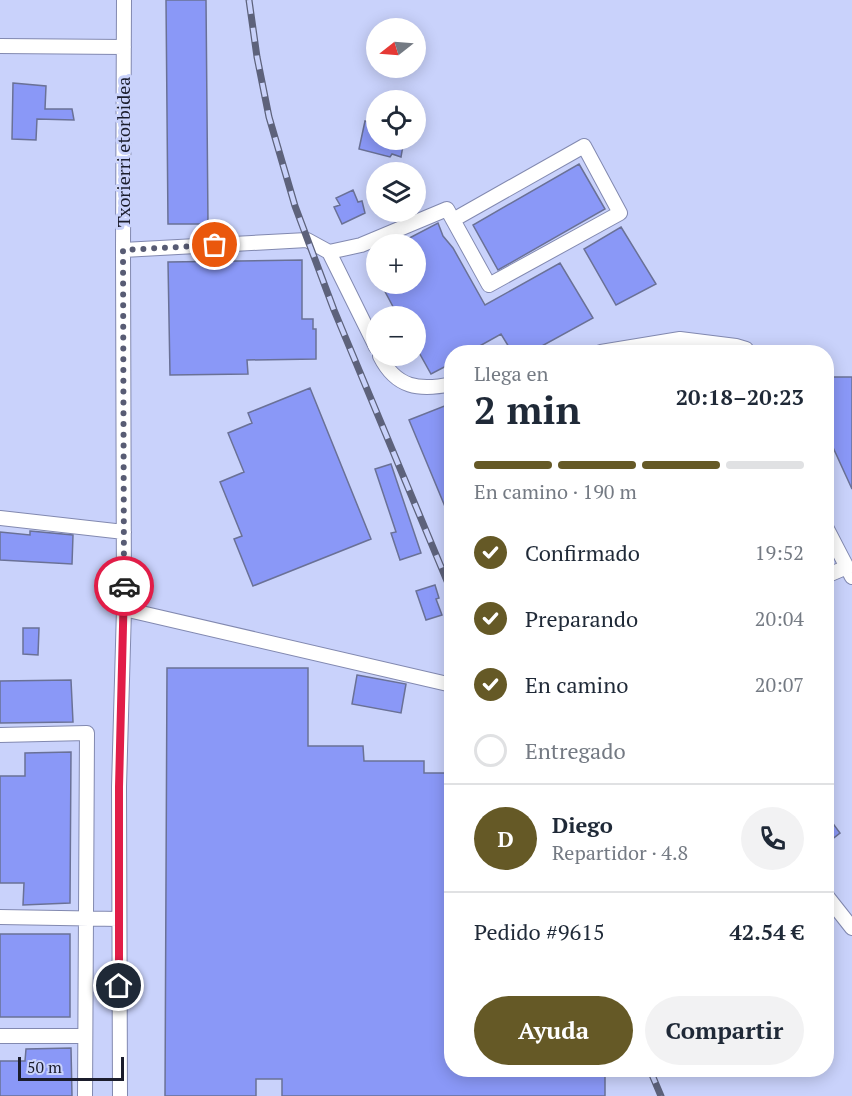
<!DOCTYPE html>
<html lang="es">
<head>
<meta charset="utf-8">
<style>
  :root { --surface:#fff; --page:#f2f2f3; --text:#1f2937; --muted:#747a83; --line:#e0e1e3; --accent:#655926 }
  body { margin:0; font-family:"PT Serif",serif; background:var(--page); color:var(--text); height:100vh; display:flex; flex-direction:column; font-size:22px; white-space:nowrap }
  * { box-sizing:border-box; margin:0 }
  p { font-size:20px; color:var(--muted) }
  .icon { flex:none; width:33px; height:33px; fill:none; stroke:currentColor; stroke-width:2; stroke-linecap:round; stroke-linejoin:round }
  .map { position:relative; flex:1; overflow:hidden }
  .drawer { position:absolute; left:444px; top:345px; width:390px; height:732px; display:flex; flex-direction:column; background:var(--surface); border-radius:24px; box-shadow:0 3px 15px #0003 }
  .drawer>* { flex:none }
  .needle { width:39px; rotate:253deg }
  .buttons { position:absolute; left:366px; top:18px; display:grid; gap:12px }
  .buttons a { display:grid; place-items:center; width:60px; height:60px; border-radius:50%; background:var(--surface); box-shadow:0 3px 15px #0003; font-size:30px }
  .scale { position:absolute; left:18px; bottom:15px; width:106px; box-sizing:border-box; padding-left:6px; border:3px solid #1b1d2c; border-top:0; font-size:16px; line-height:21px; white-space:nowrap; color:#1b1d2c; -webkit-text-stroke:4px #c9d2fb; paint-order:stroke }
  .pin { position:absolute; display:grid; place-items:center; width:51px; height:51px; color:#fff; margin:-26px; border:3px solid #fff; border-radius:50%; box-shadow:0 2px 6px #0007 }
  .courier { position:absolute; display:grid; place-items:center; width:60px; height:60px; margin:-30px; border:4px solid #e11d48; border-radius:50%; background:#fff; color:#222; box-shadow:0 2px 8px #0007 }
  .head em { font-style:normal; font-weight:800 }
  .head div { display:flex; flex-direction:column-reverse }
  .head { display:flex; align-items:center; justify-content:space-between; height:102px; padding:0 30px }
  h1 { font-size:39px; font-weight:800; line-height:45px }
  .bar { display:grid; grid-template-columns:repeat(4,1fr); gap:9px 6px; align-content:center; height:72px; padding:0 30px }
  .bar i { height:8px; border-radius:4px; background:var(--line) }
  .bar .selected { background:var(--accent) }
  .bar p { grid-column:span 4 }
  .line { display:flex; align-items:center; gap:15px; padding:0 30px; border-top:2px solid var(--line) }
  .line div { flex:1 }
  .round { display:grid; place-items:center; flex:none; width:63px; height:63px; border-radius:32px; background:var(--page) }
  ol { padding:0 30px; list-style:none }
  li { display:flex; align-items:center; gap:18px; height:66px }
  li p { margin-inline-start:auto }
  li .icon { padding:6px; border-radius:50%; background:var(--accent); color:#fff; stroke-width:4 }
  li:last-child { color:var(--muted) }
  li i { width:33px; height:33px; border:3px solid var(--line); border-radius:50% }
  .primary-button { display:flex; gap:12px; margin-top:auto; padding:12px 30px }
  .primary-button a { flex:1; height:69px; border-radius:36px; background:var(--accent); color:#fff; font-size:24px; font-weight:800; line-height:69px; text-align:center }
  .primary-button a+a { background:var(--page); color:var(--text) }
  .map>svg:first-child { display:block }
</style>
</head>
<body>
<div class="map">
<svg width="852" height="1096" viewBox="0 0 852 1096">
  <rect width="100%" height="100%" fill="#c9d2fb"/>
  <path fill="#8a98f7" stroke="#6a7196" stroke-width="1.5" d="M 166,0 L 206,0 L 208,224 L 168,224 Z
    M 13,83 L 46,86 L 45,109 L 72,109 L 74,120 L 37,119 L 36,140 L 12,139 Z
    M 365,121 L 376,124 L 376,140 L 404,140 L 401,157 L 392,154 L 390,157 L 359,149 Z
    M 579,164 L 605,209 L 498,270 L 473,225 Z
    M 353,190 L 358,202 L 362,201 L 365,213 L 342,224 L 334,207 L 340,205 L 336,198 Z
    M 438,223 L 443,236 L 453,248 L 485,305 L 560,263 L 593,318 L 531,352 L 512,352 L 501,334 L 469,352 L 452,352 L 452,363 L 431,374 L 416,347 L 416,316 L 398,316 L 381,284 L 416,284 L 416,244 L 398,244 Z
    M 621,227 L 656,284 L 616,305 L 584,249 Z
    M 302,260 L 302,319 L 313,319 L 313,329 L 316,329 L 316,359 L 247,360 L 248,374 L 170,375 L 168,262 Z
    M 826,377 L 852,377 L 852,489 L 826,432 Z
    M 310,388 L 371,539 L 253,586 L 234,539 L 242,536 L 220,482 L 244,472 L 228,433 L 252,423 L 248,413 Z
    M 452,403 L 452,521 L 451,521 L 409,420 Z
    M 391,464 L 421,553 L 400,560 L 391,533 L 396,532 L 375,469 Z
    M 30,531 L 73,535 L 72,564 L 0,560 L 0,532 L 30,535 Z
    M 435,585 L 439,598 L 436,599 L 442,615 L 426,620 L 416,591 Z
    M 23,628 L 39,628 L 38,655 L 23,654 Z
    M 167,668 L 308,668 L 308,746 L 363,746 L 364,761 L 424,761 L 424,773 L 452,773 L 452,1070 L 605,1070 L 605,1096 L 282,1096 L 282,1079 L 256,1079 L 256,1096 L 165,1096 Z
    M 357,675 L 406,684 L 401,713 L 352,704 Z
    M 71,680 L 73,722 L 0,723 L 0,681 Z
    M 71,752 L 70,903 L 23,905 L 24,883 L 0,883 L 0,776 L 25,776 L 25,753 Z
    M 826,814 L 840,833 L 826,844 Z
    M 0,934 L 70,934 L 70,1017 L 0,1017 Z
    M 71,1048 L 72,1096 L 0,1096 L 0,1061 L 25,1061 L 26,1049 Z"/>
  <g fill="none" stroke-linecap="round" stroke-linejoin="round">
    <g stroke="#8289b0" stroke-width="16">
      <path id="minor" d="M 0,46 L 124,47
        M 123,250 L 307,240 L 329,252 L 376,347
        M 329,252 L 361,245 L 447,209 L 489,285 L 620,213 L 584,146 L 453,220
        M 601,352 L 680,339 L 736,346 L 746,349 L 748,352
        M 380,356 C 396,388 419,391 452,384
        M 0,518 L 124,532
        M 826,527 L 852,577
        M 826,576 L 847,567
        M 124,609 L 452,685
        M 0,735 L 87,733 L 85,1096
        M 826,895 L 852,928
        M 0,917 L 119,919
        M 0,1036 L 85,1036
        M 120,1096 L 119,787 L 124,609 L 123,250 L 124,0"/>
    </g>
    <use href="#minor" stroke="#fff" stroke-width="14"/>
    <g stroke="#5d627b" stroke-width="7">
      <path id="rail" d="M 249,0 L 257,57 L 269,117 L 295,206 L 334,310 L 452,593
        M 650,1070 L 661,1096"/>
    </g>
    <use href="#rail" stroke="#c9d2fb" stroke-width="4.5" stroke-dasharray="14" stroke-linecap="butt"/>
  </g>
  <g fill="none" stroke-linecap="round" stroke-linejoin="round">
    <path stroke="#585c74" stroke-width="6" stroke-dasharray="0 10.8" d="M 124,586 L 123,250 L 215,245"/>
    <path stroke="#e11d48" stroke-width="8" d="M 119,986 L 119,787 L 124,586"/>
  </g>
  <g text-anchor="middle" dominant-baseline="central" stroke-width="6" stroke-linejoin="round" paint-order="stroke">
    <g font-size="18" fill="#1b1d2c" stroke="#c9d2fb">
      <text transform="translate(123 152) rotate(-90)">Txorierri etorbidea</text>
    </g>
  </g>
</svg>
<div class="buttons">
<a><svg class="needle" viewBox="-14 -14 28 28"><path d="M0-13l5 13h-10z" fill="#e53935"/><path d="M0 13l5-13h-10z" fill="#747a83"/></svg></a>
<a><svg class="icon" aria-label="locate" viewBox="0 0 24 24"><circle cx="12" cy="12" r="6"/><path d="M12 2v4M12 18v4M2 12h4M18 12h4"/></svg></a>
<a><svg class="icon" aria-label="layers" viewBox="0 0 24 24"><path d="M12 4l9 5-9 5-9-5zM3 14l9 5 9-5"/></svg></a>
<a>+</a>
<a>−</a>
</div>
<div class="scale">50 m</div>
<div class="pin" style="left:215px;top:245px;background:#ea580c"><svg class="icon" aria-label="bag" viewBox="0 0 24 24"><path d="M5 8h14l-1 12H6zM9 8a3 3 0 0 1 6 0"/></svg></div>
<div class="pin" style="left:119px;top:986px;background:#1f2937"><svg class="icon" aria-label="home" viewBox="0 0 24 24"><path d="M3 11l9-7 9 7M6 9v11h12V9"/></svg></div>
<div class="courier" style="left:124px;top:586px"><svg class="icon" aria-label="car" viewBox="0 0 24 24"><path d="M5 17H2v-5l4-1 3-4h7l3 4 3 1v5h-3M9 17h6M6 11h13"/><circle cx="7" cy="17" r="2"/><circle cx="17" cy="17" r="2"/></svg></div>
<section class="drawer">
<div class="head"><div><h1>2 min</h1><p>Llega en</p></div><em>20:18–20:23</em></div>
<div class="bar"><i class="selected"></i><i class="selected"></i><i class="selected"></i><i></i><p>En camino · 190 m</p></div>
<ol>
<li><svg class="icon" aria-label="check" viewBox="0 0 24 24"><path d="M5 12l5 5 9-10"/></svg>Confirmado<p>19:52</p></li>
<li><svg class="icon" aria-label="check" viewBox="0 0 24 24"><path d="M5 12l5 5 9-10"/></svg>Preparando<p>20:04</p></li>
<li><svg class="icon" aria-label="check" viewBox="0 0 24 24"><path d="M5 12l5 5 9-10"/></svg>En camino<p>20:07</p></li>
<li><i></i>Entregado</li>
</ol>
<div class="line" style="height:108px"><b class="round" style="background:var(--accent);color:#fff">D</b><div><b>Diego</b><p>Repartidor · 4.8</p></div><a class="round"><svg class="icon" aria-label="phone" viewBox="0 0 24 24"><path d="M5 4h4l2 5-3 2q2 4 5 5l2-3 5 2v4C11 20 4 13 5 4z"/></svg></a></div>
<div class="line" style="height:78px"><div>Pedido #9615</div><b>42.54 €</b></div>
<div class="primary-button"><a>Ayuda</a><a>Compartir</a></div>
</section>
</div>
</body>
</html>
